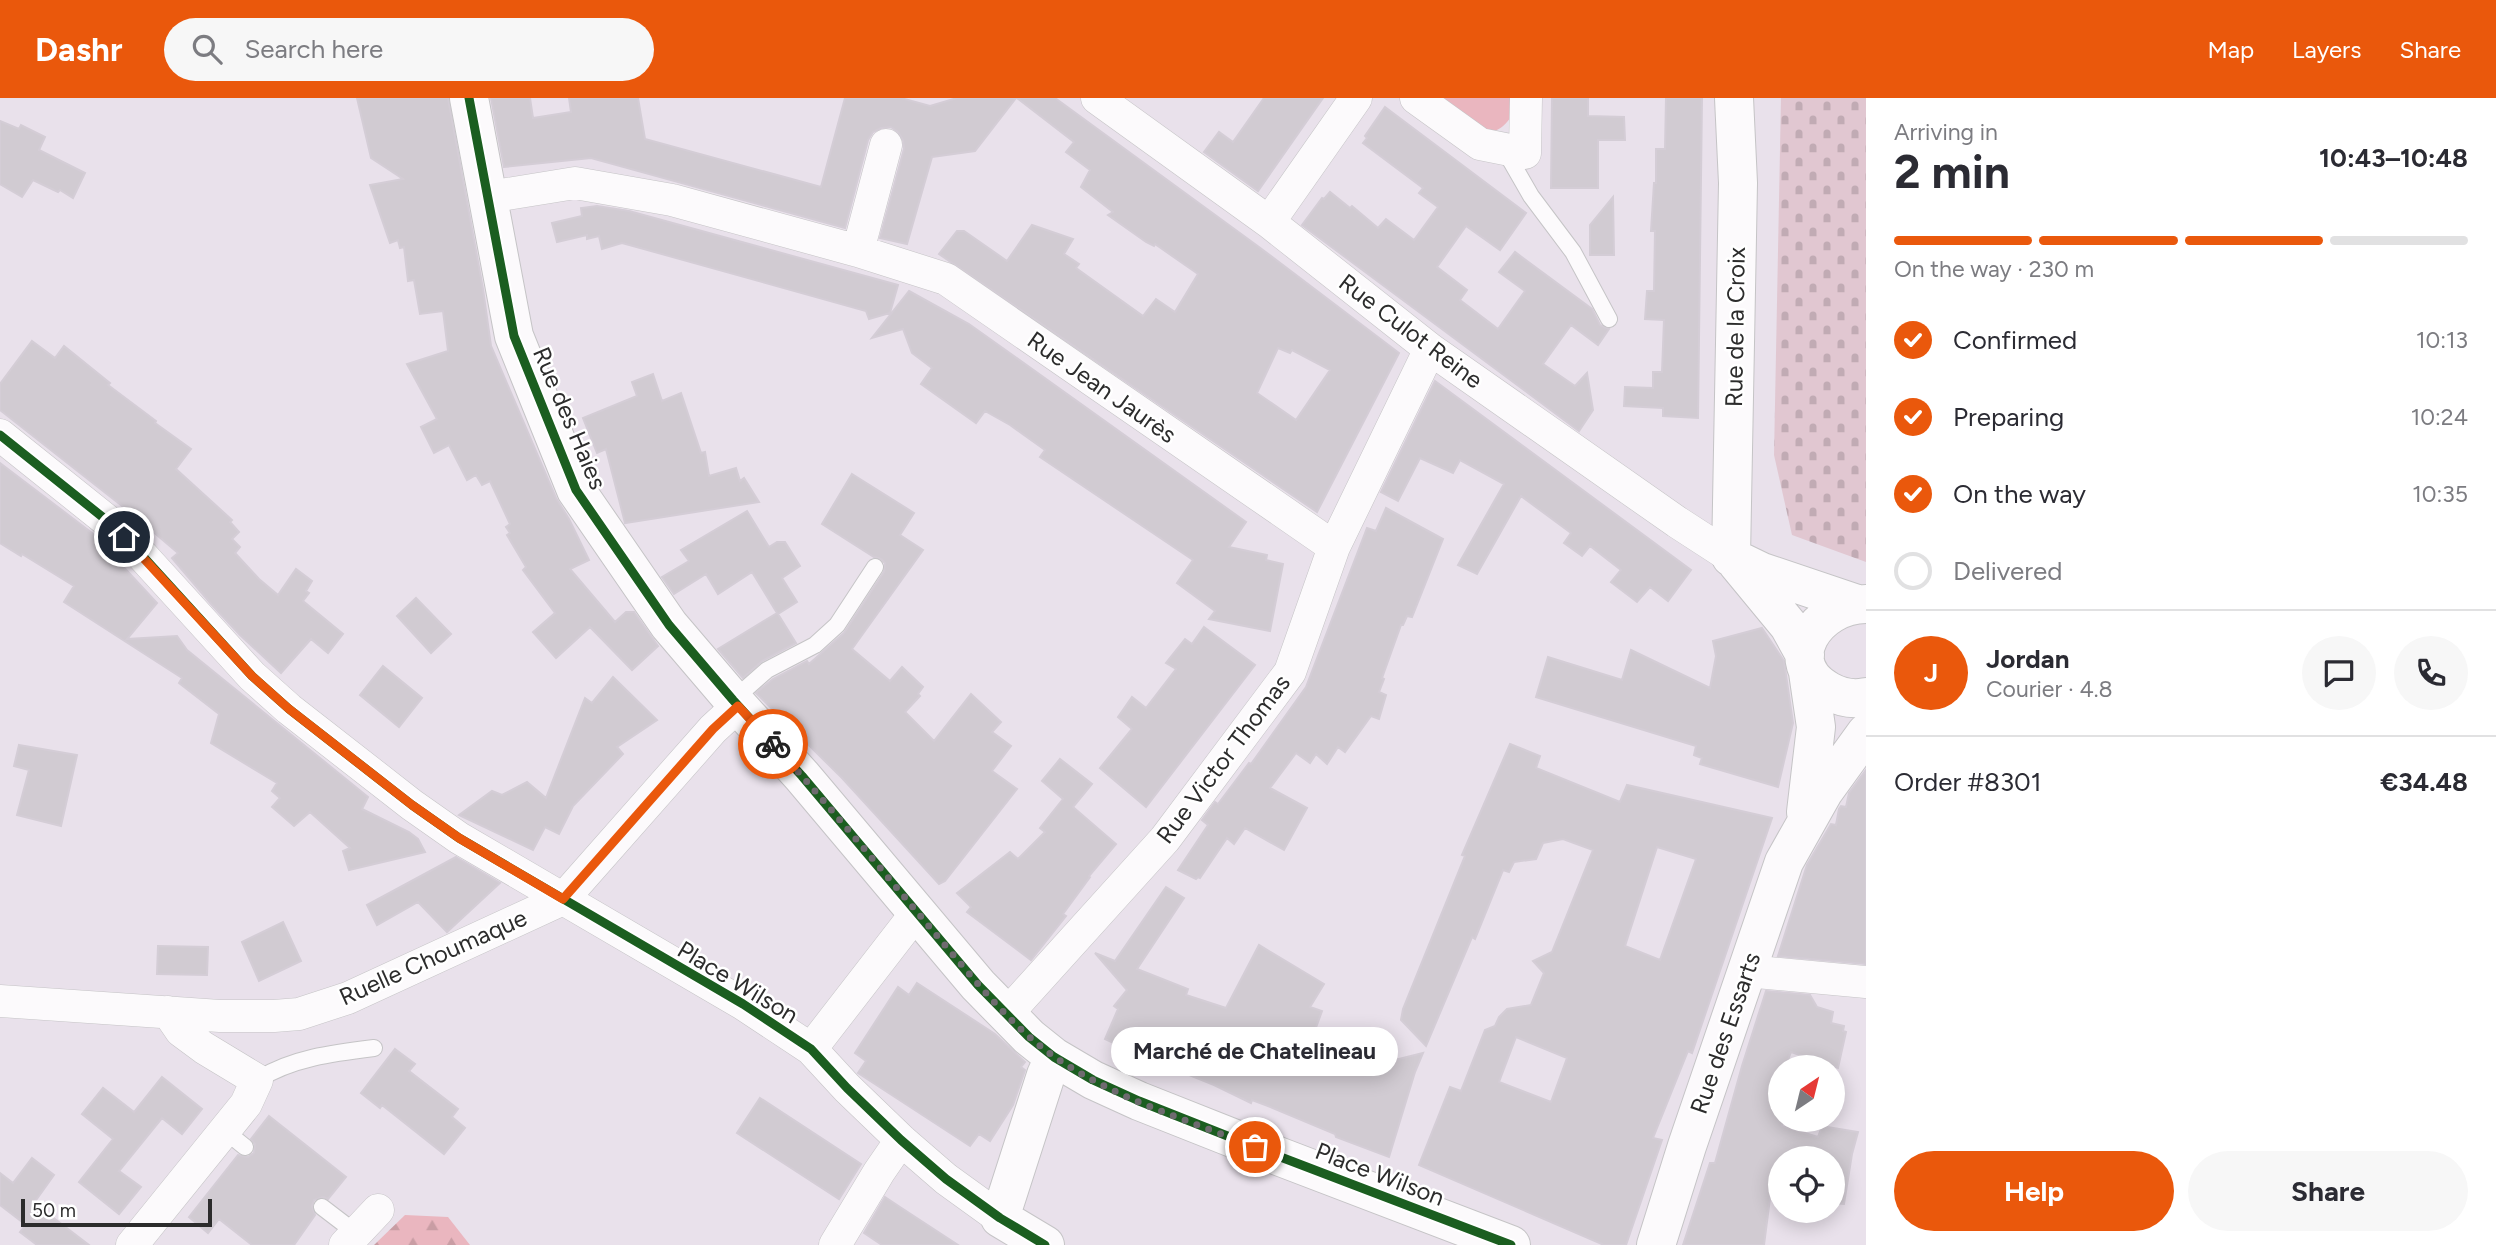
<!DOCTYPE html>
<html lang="en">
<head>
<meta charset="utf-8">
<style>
  :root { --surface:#fff; --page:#f7f7f7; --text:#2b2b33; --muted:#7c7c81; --line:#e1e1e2; --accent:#ea580c }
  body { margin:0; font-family:Figtree,sans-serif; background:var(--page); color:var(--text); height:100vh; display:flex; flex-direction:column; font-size:26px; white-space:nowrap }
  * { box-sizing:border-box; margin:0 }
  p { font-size:23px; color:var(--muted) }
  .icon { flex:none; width:38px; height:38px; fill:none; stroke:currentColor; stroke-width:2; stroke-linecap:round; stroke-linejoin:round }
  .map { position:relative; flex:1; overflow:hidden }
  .side { display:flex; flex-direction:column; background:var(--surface); width:630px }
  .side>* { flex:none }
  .needle { width:46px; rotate:35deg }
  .buttons { position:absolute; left:1768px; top:957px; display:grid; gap:14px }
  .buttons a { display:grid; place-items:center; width:77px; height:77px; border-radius:50%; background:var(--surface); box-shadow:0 4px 18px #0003; font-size:35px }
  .scale { position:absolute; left:21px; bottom:18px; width:191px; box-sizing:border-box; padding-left:7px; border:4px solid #2c2c2c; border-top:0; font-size:19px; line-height:24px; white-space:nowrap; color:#2c2c2c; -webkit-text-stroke:5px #fff; paint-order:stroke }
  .pin { position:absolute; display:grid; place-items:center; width:60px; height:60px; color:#fff; margin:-30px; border:4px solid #fff; border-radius:50%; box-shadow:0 2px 7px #0007 }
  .courier { position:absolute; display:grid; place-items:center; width:70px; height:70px; margin:-35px; border:5px solid #ea580c; border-radius:50%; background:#fff; color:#222; box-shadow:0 2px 9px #0007 }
  .bubble { position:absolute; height:49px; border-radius:24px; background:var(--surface); box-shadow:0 4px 18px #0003; font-size:23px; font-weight:700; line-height:49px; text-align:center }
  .head em { font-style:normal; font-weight:700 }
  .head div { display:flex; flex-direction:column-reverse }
  .head { display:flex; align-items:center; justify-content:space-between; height:119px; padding:0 28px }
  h1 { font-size:46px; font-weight:700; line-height:52px }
  .bar { display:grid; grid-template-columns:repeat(4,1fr); gap:10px 7px; align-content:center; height:84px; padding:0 28px }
  .bar i { height:9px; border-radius:5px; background:var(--line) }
  .bar .on { background:var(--accent) }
  .bar p { grid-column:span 4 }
  .line { display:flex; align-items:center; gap:18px; padding:0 28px; border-top:2px solid var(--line) }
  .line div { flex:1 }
  .round { display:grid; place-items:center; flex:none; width:74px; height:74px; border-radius:37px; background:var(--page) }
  ol { padding:0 28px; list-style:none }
  li { display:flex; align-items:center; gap:21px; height:77px }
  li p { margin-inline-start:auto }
  li .icon { padding:7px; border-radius:50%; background:var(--accent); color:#fff; stroke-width:4 }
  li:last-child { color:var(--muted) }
  li i { width:38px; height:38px; border:4px solid var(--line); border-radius:50% }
  .action { display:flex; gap:14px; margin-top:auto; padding:14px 28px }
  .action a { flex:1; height:80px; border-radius:42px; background:var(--accent); color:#fff; font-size:28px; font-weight:700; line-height:80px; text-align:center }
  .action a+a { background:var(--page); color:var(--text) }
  header { display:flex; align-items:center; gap:42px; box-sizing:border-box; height:98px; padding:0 35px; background:var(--accent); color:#fff }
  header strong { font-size:33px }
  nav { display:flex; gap:38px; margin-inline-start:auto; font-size:24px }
  .search { width:490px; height:63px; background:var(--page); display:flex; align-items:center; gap:18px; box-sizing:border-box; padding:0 24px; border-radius:38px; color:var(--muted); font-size:26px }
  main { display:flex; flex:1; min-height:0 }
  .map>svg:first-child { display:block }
</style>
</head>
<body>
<header>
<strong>Dashr</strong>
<div class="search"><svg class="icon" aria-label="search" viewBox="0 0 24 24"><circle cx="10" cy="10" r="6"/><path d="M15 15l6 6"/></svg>Search here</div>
<nav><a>Map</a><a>Layers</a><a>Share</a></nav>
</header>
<main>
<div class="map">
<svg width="1866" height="1147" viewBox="0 0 1866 1147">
  <defs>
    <pattern id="forest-firs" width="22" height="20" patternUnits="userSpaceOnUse" patternTransform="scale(1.75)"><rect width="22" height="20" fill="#eab6bf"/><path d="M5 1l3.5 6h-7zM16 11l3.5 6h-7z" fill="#c99da4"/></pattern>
    <pattern id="cemetery-stones" width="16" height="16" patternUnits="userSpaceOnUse" patternTransform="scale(1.75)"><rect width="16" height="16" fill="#e1c7d1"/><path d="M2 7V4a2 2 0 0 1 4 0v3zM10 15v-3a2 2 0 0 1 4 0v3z" fill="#c1abb4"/></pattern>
  </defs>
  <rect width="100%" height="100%" fill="#e9e1eb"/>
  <path fill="#eab6bf" d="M 1429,0 L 1519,0 C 1515,17 1502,38 1481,34 C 1471,32 1440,7 1429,0 Z"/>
  <path fill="url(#forest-firs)" d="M 405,1117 L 448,1119 L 470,1147 L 374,1147 Z"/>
  <path fill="url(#cemetery-stones)" d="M 1781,0 L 1866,0 L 1866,464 L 1792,437 L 1774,357 Z"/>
  <path fill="#d1cbd2" stroke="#d4cdd6" stroke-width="2" fill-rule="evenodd" d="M 357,0 L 448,0 L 483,191 L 491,248 L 556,400 L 569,421 L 589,462 L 570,471 L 615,524 L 626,514 L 634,514 L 658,548 L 632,572 L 590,529 L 556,560 L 533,534 L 555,515 L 523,472 L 526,469 L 507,437 L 510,435 L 506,429 L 510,426 L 490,383 L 482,387 L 476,377 L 467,382 L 449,347 L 434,355 L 421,329 L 437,321 L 407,266 L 448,253 L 443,213 L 420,216 L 414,182 L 408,183 L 404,149 L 400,150 L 398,142 L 390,145 L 370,87 L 403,81 L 371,60 Z
    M 491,0 L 530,0 L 533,20 L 571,14 L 569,0 L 638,0 L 645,41 L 821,89 L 845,0 L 901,0 L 930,8 L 957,0 L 1016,0 L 975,53 L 932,59 L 907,146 L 880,140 L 904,51 L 903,42 L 898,34 L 891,29 L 881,30 L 873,34 L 868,42 L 845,130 L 591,60 L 504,69 Z
    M 1017,0 L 1055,0 L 1259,149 L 1399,255 L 1317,414 L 939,156 L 957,133 L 964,133 L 1007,163 L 1032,127 L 1073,141 L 1064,156 L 1079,166 L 1076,170 L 1143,218 L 1156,201 L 1175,214 L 1198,176 L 1155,146 L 1154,148 L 1146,144 L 1108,117 L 1113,114 L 1081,89 L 1090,72 L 1066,54 L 1074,44 ZM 1278,250 L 1290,255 L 1292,252 L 1330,272 L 1296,322 L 1257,295 Z
    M 1264,0 L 1323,0 L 1258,93 L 1204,54 L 1219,34 L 1233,44 Z
    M 1552,0 L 1588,0 L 1588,18 L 1624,19 L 1625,42 L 1598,42 L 1598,90 L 1551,90 Z
    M 1666,0 L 1702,0 L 1698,320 L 1663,318 L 1663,310 L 1624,308 L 1625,289 L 1653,290 L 1653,274 L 1662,274 L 1664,222 L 1645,221 L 1647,193 L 1654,193 L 1655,133 L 1651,133 L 1654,85 L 1656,85 L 1656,51 L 1665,51 Z
    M 1385,9 L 1526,115 L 1500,152 L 1466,128 L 1437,169 L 1467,192 L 1460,202 L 1498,231 L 1525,193 L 1499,174 L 1515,154 L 1592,211 L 1600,227 L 1609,231 L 1598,247 L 1571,227 L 1543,266 L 1575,288 L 1587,275 L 1593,312 L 1579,333 L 1302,127 L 1322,100 L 1324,101 L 1330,94 L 1350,110 L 1352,108 L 1378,130 L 1386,121 L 1414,142 L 1438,109 L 1419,95 L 1423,90 L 1363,45 L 1367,40 L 1365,38 Z
    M 0,23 L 19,31 L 21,27 L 45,39 L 39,52 L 85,75 L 73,100 L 60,92 L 58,94 L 33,82 L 22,99 L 0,86 Z
    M 1613,99 L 1614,157 L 1590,157 L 1590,127 Z
    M 597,108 L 629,113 L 898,187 L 890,215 L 869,221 L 866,213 L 633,148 L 622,145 L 602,151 L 599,138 L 587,141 L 587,137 L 557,144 L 552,125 L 582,118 L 581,110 Z
    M 909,193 L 969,226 L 1246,424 L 1229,449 L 1267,457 L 1266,462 L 1283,466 L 1270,533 L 1209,521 L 1215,513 L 1177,485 L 1193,462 L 1040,359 L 1045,352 L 1010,327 L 985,313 L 976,325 L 921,286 L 932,270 L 912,255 L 903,231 L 872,240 Z
    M 32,243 L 55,260 L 64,248 L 110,285 L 108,287 L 156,323 L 155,325 L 191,351 L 176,371 L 232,422 L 230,424 L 239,434 L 232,441 L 240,449 L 235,455 L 259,481 L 278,497 L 296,471 L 312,483 L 306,493 L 309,495 L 303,503 L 343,536 L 328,555 L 311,541 L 281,575 L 240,537 L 212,507 L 172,460 L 178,455 L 131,415 L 0,312 L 0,286 Z
    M 653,276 L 662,303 L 681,295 L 701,355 L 705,354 L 709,378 L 736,370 L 740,383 L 744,380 L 759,404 L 625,425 L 606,351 L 597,355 L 583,320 L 637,298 L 632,284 Z
    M 1435,283 L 1691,472 L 1668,503 L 1650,489 L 1637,504 L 1611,484 L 1621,472 L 1590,448 L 1582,458 L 1564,445 L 1571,435 L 1521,398 L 1477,476 L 1458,467 L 1504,386 L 1460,362 L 1453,375 L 1420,360 L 1398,403 L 1381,394 Z
    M 0,365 L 92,435 L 157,505 L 127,541 L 177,538 L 187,552 L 368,699 L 362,711 L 409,734 L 418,741 L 425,754 L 349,772 L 343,753 L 350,750 L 310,714 L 294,728 L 272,709 L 280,700 L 272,693 L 277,685 L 211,645 L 219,616 L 179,585 L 182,580 L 64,504 L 74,488 L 22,456 L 21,458 L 0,445 Z
    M 852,376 L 914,415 L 900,437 L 923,452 L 852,551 L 890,583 L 902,569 L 923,589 L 918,596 L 920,598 L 905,614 L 934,643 L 971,596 L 1001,624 L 992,634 L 1011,648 L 992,673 L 1017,691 L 945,783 L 939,786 L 842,680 L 756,595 L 773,581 L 807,563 L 809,566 L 844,535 L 884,474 L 885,465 L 881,461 L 874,459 L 822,426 Z
    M 1386,410 L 1443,441 L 1412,519 L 1407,518 L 1403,527 L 1401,527 L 1382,580 L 1384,581 L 1379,594 L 1386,597 L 1379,621 L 1371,618 L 1345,654 L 1338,649 L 1327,666 L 1316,656 L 1310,665 L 1296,655 L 1270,690 L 1307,710 L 1284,752 L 1245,730 L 1234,746 L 1227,740 L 1200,780 L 1198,779 L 1196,781 L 1178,772 L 1208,727 L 1202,722 L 1215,704 L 1218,706 L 1249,665 L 1251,666 L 1306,589 L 1367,430 L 1376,433 Z
    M 747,413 L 769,449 L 777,444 L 785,444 L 800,468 L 782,480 L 797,504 L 778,516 L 796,545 L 762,563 L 743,580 L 718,551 L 777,515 L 752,474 L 718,496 L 706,476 L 674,496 L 662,479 L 689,463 L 681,452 Z
    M 416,500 L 451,536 L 431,555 L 397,518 Z
    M 1204,529 L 1255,567 L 1146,709 L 1100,670 L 1132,631 L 1118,619 L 1132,599 L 1146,610 L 1176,571 L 1166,565 L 1185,541 L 1192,546 Z
    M 1762,530 L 1784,563 L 1793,625 L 1778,689 L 1700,666 L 1702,660 L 1694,657 L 1696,648 L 1536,599 L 1548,559 L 1622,582 L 1631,552 L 1710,590 L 1716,558 L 1713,543 Z
    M 383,568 L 422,600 L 399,629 L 360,597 Z
    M 613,579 L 657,622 L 617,649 L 623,656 L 573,708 L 559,736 L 545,729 L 533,752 L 459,717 L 492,693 L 502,697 L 527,684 L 546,700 L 585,600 L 592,605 Z
    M 1510,646 L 1540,658 L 1536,670 L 1620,704 L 1627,687 L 1772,720 L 1692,955 L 1688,953 L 1653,1040 L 1662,1042 L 1626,1147 L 1604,1147 L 1419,1067 L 1450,989 L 1461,993 L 1485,932 L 1495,928 L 1499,919 L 1507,911 L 1531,907 L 1544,875 L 1533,863 L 1552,854 L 1593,752 L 1563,741 L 1543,745 L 1536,761 L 1514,764 L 1509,774 L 1503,772 L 1475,841 L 1472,839 L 1426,948 L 1401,922 L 1403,911 L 1465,758 L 1462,757 ZM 1657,749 L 1696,761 L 1660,862 L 1625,848 ZM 1516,939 L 1567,960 L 1551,1004 L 1499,984 Z
    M 19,647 L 77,657 L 61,728 L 17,717 L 29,672 L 14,668 Z
    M 1060,661 L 1092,686 L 1073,709 L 1116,746 L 1089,778 L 1090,779 L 1063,816 L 1066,818 L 1031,862 L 967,814 L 971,809 L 957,795 L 1010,754 L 1018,761 L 1045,734 L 1040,730 L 1063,701 L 1042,683 Z
    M 1866,672 L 1866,866 L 1778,858 L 1807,767 L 1831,726 L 1836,727 L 1839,711 L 1841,708 L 1846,709 L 1849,695 Z
    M 456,759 L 500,785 L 447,834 L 418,804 L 377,827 L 367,807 Z
    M 1166,789 L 1184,800 L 1137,871 L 1188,891 L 1186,897 L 1226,910 L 1259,847 L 1324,886 L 1310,909 L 1322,913 L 1309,949 L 1320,953 L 1317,962 L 1348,974 L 1359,969 L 1373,973 L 1375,968 L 1381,970 L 1387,964 L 1423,955 L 1415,974 L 1389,1059 L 1336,1039 L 1335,1036 L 1268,1008 L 1252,1002 L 1251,1005 L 1214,987 L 1167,968 L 1166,970 L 1105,941 L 1118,911 L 1114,908 L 1127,892 L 1095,855 L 1115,863 Z
    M 283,824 L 301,863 L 259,883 L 242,844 Z
    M 158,848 L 208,849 L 207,877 L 157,876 Z
    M 917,885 L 995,936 L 1025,964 L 1021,969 L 1025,972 L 1013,1007 L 990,1043 L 979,1036 L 970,1048 L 858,975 L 866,963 L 855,955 L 898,889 L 909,897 Z
    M 1766,893 L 1810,897 L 1817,909 L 1833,914 L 1831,925 L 1844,928 L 1843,933 L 1846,934 L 1838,970 L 1791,954 L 1785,970 L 1780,970 L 1780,1022 L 1783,1022 L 1782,1028 L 1818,1039 L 1822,1028 L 1858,1034 L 1852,1056 L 1844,1106 L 1832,1105 L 1832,1060 L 1780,1060 L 1780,1085 L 1772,1085 L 1764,1147 L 1683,1147 L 1710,1065 L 1715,1065 L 1742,968 Z
    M 395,951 L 415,966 L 409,973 L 458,1011 L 452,1019 L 465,1030 L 444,1056 L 382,1007 L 380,1010 L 361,995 Z
    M 162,979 L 202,1011 L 182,1036 L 162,1020 L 119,1073 L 141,1089 L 119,1116 L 79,1084 L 113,1041 L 82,1016 L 103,990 L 134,1014 Z
    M 760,1000 L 861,1066 L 839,1101 L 737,1035 Z
    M 269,1018 L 346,1079 L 328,1101 L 323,1099 L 314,1102 L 312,1108 L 315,1117 L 294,1147 L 252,1147 L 219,1121 L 208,1135 L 189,1119 L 238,1057 L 248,1059 L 254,1055 L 255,1046 L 251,1041 Z
    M 32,1060 L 54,1077 L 34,1105 L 89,1147 L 37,1147 L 20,1134 L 26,1127 L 0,1107 L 0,1075 L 13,1085 Z
    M 885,1099 L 900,1109 L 958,1147 L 882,1147 L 864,1135 Z"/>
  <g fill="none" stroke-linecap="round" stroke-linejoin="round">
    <g stroke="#c5c4c6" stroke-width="18">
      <path id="service" d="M 1504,51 L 1531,98 L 1573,154 L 1609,221
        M 733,602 L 767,572 L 815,547 L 837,527 L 875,469
        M 257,982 C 292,960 333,955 374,950
        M 224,1032 L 245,1049
        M 322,1109 L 356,1135"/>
    </g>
    <g stroke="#c5c4c6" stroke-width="33">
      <path id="minor" d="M 1097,0 L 1269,124 L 1430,251 L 1677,424 L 1731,459
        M 1416,0 L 1480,46 L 1525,55 L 1526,0
        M 489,99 L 575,85 L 672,102 L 858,153 L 946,181 L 1334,449
        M 1269,124 L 1356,0
        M 858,153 L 886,47
        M 0,337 L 110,425 L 139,454 L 252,578 L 289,611 L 412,707 L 459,740 L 743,906 L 811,951 L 847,990 L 901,1042 L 946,1081 L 1000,1120
        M 1746,873 L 1866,884
        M 0,903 L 220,918 L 274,918 L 299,916 L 348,900 L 563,801 L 713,631 L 738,608
        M 1006,917 L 1165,741 L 1290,574 L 1334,449 L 1430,251
        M 811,951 L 917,814
        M 132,1147 L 246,1006 L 257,982 L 204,950 L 181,933 L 168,914
        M 345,1147 L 378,1112
        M 835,1147 L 879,1074 L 901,1042"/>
    </g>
    <g stroke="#c5c4c6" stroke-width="40">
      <path id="tertiary" d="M 469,0 L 514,238 L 576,392 L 669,527 L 733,602 L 802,678 L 978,887 L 1029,939 L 1054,959 L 1093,982 L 1139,1003 L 1278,1058 L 1511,1147
        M 1731,459 L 1738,85 L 1734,0
        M 1731,459 L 1762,474 L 1857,506
        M 1737,465 L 1789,528 L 1805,557
        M 1866,506 C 1816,506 1777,565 1829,593 C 1840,599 1853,602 1866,599
        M 1806,714 L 1816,629 L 1808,574
        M 1045,1147 L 1000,1120 L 1046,977 L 1054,959
        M 1656,1147 L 1687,1048 L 1784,764 L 1824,693 L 1866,635"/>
    </g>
    <use href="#service" stroke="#fcfafc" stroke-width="16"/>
    <use href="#minor" stroke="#fcfafc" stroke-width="32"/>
    <use href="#tertiary" stroke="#fcfafc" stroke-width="38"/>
    <g stroke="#fff" stroke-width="13">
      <path id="cycleway" d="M 469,0 L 514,238 L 576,392 L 669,527 L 733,602 L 802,678 L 978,887 L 1029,939 L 1054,959 L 1093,982 L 1139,1003 L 1278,1058 L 1511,1147
        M 0,337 L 110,425 L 139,454 L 252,578 L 289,611 L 412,707 L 459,740 L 743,906 L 811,951 L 847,990 L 901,1042 L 946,1081 L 1000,1120 L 1045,1147"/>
    </g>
    <use href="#cycleway" stroke="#1b5e20" stroke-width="9"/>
  </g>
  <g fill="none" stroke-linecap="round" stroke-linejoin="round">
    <path stroke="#6e6b6f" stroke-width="7" stroke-dasharray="0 12.6" d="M 773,646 C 830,708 884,775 938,839 C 974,881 1008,925 1052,957 C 1112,1000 1188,1022 1255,1049"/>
    <path stroke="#ea580c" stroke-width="9" d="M 124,439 L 252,578 L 289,611 L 412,707 L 459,740 L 563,801 L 713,631 L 738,608 L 773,646"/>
  </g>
  <g text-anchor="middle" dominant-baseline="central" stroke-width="5" stroke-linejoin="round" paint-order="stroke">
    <g font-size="24" fill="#2c2c2c" stroke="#fff">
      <text transform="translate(1735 229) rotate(-89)">Rue de la Croix</text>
      <text transform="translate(1411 233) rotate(37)">Rue Culot Reine</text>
      <text transform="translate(1102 289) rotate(35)">Rue Jean Jaurès</text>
      <text transform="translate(570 320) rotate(67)">Rue des Haies</text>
      <text transform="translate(1223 661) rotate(-53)">Rue Victor Thomas</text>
      <text transform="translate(433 859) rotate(-24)">Ruelle Choumaque</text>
      <text transform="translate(738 884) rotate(31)">Place Wilson</text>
      <text transform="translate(1725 935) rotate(-71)">Rue des Essarts</text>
      <text transform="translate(1380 1076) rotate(21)">Place Wilson</text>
    </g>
  </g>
</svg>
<div class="buttons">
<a><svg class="needle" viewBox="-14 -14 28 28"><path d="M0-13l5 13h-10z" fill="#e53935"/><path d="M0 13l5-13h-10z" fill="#7c7c81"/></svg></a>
<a><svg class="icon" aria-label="locate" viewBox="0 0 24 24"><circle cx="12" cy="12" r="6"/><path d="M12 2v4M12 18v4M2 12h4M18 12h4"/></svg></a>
</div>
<div class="scale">50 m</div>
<div class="pin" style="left:1255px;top:1049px;background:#ea580c"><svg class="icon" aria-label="bag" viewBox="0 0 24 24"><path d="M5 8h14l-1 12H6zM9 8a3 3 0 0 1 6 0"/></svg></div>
<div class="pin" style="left:124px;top:439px;background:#1f2937"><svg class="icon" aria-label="home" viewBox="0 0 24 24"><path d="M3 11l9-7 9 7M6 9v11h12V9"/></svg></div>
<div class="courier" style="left:773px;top:646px"><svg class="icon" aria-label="bike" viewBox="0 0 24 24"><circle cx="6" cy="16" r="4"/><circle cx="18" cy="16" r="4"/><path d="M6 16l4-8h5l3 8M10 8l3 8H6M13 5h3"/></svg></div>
<div class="bubble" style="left:1111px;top:929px;width:287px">Marché de Chatelineau</div>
</div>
<section class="side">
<div class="head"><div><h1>2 min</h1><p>Arriving in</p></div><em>10:43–10:48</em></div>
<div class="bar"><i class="on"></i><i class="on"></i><i class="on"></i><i></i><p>On the way · 230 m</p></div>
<ol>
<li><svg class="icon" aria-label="check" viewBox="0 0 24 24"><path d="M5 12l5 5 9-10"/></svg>Confirmed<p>10:13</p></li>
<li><svg class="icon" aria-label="check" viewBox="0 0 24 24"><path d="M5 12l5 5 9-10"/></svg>Preparing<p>10:24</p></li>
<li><svg class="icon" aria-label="check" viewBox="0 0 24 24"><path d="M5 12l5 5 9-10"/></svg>On the way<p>10:35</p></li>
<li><i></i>Delivered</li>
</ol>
<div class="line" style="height:126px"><b class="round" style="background:var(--accent);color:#fff">J</b><div><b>Jordan</b><p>Courier · 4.8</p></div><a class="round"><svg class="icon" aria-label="chat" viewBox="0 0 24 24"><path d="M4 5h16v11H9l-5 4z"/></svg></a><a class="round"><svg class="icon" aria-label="phone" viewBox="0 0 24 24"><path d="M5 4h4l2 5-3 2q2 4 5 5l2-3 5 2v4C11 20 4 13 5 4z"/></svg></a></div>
<div class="line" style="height:91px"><div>Order #8301</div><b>€34.48</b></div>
<div class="action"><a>Help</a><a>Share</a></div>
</section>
</main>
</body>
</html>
